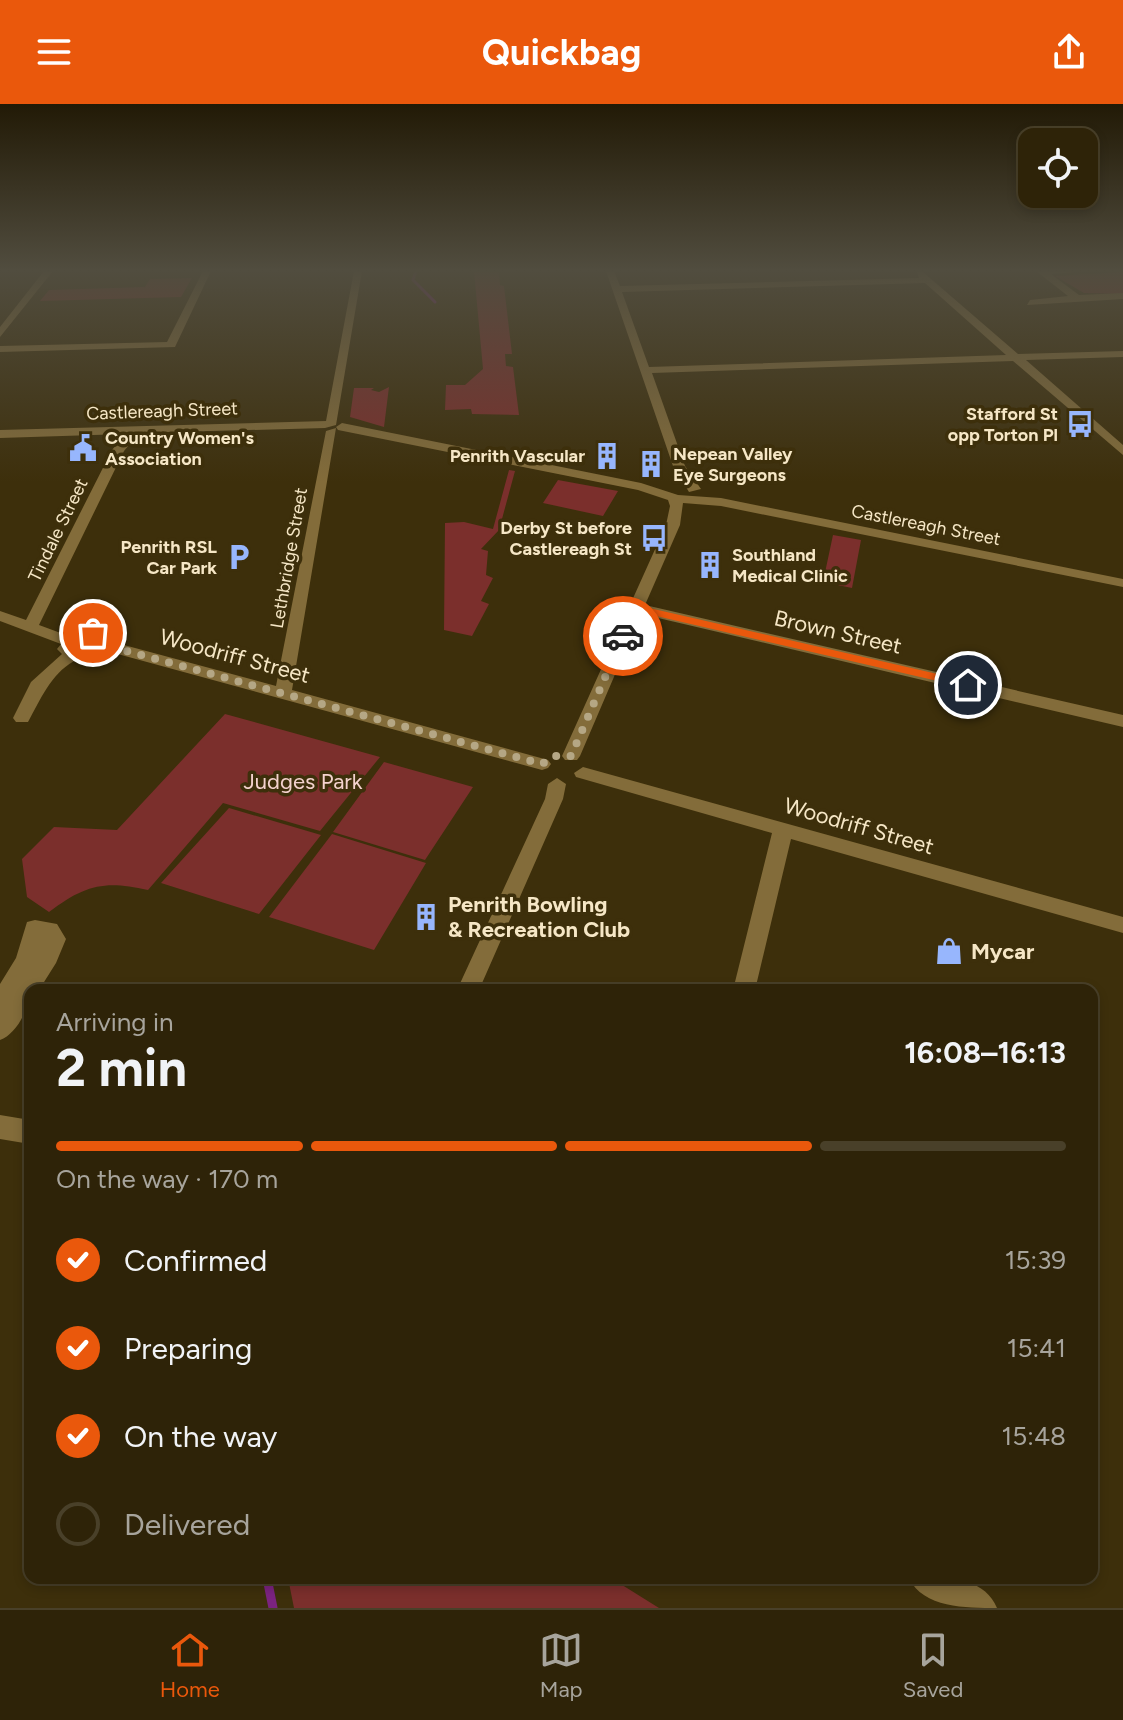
<!DOCTYPE html>
<html lang="en">
<head>
<meta charset="utf-8">
<style>
  :root { --surface:#2e2308; --page:#3a2f16; --text:#f1f3f6; --muted:#a7a49c; --line:#494029; --accent:#ea580c }
  body { margin:0; font-family:Figtree,sans-serif; background:var(--page); color:var(--text); height:100vh; display:flex; flex-direction:column; font-size:30px; white-space:nowrap }
  * { box-sizing:border-box; margin:0 }
  p { font-size:26px; color:var(--muted) }
  .icon { flex:none; width:44px; height:44px; fill:none; stroke:currentColor; stroke-width:2; stroke-linecap:round; stroke-linejoin:round }
  .map { position:relative; flex:1; overflow:hidden }
  .panel { position:absolute; left:24px; top:880px; width:1074px; height:600px; display:flex; flex-direction:column; background:var(--surface); border-radius:16px; box-shadow:0 4px 12px #0003,0 0 0 2px var(--line) }
  .panel>* { flex:none }
  .tools { position:absolute; left:1018px; top:24px; display:grid; gap:16px }
  .tools a { display:grid; place-items:center; width:80px; height:80px; border-radius:16px; background:var(--surface); box-shadow:0 4px 12px #0003,0 0 0 2px var(--line); font-size:40px }
  .pin { position:absolute; display:grid; place-items:center; width:68px; height:68px; color:#fff; margin:-34px; border:4px solid #fff; border-radius:50%; box-shadow:0 2px 8px #0007 }
  .courier { position:absolute; display:grid; place-items:center; width:80px; height:80px; margin:-40px; border:6px solid #ea580c; border-radius:50%; background:#fff; color:#222; box-shadow:0 2px 10px #0007 }
  .headline em { font-style:normal; font-weight:700 }
  .headline div { display:flex; flex-direction:column-reverse }
  .headline { display:flex; align-items:center; justify-content:space-between; height:136px; padding:0 32px }
  h1 { font-size:52px; font-weight:700; line-height:60px }
  .bar { display:grid; grid-template-columns:repeat(4,1fr); gap:12px 8px; align-content:center; height:96px; padding:0 32px }
  .bar i { height:10px; border-radius:6px; background:var(--line) }
  .bar .current { background:var(--accent) }
  .bar p { grid-column:span 4 }
  ol { padding:0 32px; list-style:none }
  li { display:flex; align-items:center; gap:24px; height:88px }
  li p { margin-inline-start:auto }
  li .icon { padding:8px; border-radius:50%; background:var(--accent); color:#fff; stroke-width:4 }
  li:last-child { color:var(--muted) }
  li i { width:44px; height:44px; border:4px solid var(--line); border-radius:50% }
  header { display:flex; justify-content:space-between; align-items:center; height:104px; padding:0 32px; background:var(--accent); color:#fff; font-size:36px; font-weight:700 }
  .tab-bar { display:flex; justify-content:space-around; align-items:center; height:112px; border-top:2px solid var(--line); background:var(--surface); font-size:22px; color:var(--muted) }
  .tab-bar a { display:grid; justify-items:center; gap:4px }
  .tab-bar .current { color:var(--accent) }
  .map>svg:first-child { display:block }
</style>
</head>
<body>
<header><svg class="icon" aria-label="menu" viewBox="0 0 24 24"><path d="M4 6h16M4 12h16M4 18h16"/></svg>Quickbag<svg class="icon" aria-label="share" viewBox="0 0 24 24"><path d="M12 15V3M7 8l5-5 5 5M5 13v7h14v-7"/></svg></header>
<div class="map">
<svg width="1123" height="1504" viewBox="0 0 1123 1504">
  <rect width="100%" height="100%" fill="#3d2f0b"/>
  <path fill="#7b2f2c" d="M 474,167 L 499,168 L 500,181 L 504,182 L 512,250 L 505,250 L 506,262 L 513,263 L 519,311 L 472,310 L 471,305 L 445,306 L 446,281 L 465,281 L 483,265 Z
    M 1123,168 L 1123,190 L 1084,189 L 1055,172 Z
    M 192,174 L 181,193 L 40,197 L 49,186 L 145,183 L 150,175 Z
    M 389,283 L 384,323 L 350,313 L 354,284 L 374,284 L 371,286 L 379,288 Z
    M 509,366 L 515,367 L 499,426 L 481,445 L 488,447 L 486,471 L 493,474 L 481,497 L 489,500 L 472,532 L 444,526 L 445,419 L 464,418 L 493,425 Z
    M 558,376 L 618,387 L 603,412 L 543,399 Z
    M 833,431 L 861,436 L 852,484 L 823,478 Z
    M 225,610 L 380,653 L 320,727 L 223,699 L 148,786 C 104,776 85,781 49,808 L 27,793 L 22,755 L 54,723 L 117,726 Z
    M 384,658 L 473,683 L 425,756 L 333,728 Z
    M 229,704 L 321,731 L 259,810 L 161,779 Z
    M 332,730 L 426,759 L 374,846 L 269,813 Z
    M 288,1474 L 611,1474 L 659,1504 L 294,1504 Z"/>
  <g fill="none" stroke-linecap="round" stroke-linejoin="round">
    <path stroke="#7b2380" stroke-width="3" d="M 416,167 L 413,176 L 435,198"/>
    <path stroke="#7b2380" stroke-width="9" d="M 267,1474 L 273,1504"/>
    <path fill="#836c3a" fill-rule="evenodd" d="M 44,167 L 53,167 L 0,233 L 0,223 Z
      M 203,167 L 211,167 L 175,243 L 0,248 L 0,242 L 167,238 Z
      M 354,167 L 362,167 L 336,321 L 325,324 L 139,329 L 124,347 L 39,521 L 66,531 L 99,526 L 109,537 L 276,582 L 326,327 L 336,324 L 292,586 L 548,656 L 551,660 L 548,664 L 542,666 L 103,546 C 94,553 83,552 74,557 C 50,571 41,595 28,618 L 16,618 L 13,614 L 31,578 L 62,550 L 57,545 L 61,540 L 0,517 L 0,507 L 26,516 L 112,346 L 125,330 L 0,334 L 0,326 L 326,317 ZM 90,534 L 93,537 L 85,544 L 74,544 L 79,537 Z
      M 606,167 L 614,167 L 620,182 L 919,174 L 917,168 L 923,168 L 1018,250 L 1123,247 L 1123,253 L 1026,256 L 1123,341 L 1123,351 L 1013,257 L 652,269 L 685,362 L 701,385 L 689,388 L 673,362 ZM 925,179 L 1006,251 L 649,263 L 622,188 Z
      M 1036,167 L 1089,167 L 1051,170 L 1079,191 L 1123,189 L 1123,195 L 1027,201 L 1030,196 L 1068,192 Z
      M 342,319 L 641,379 L 678,391 L 721,394 L 1123,475 L 1123,483 L 721,402 L 683,399 L 680,421 L 645,501 L 1123,611 L 1123,623 L 641,510 L 580,652 L 577,656 L 565,656 L 562,652 L 666,421 L 670,402 L 668,396 L 638,386 L 338,326 L 336,323 Z
      M 583,663 L 1123,813 L 1123,829 L 791,735 L 755,886 L 733,886 L 772,729 L 576,673 L 574,669 Z
      M 557,674 L 566,680 L 563,695 L 479,886 L 457,886 L 545,695 L 548,680 Z
      M 35,816 L 57,820 L 66,835 L 56,859 L 39,886 L 30,886 C 30,903 17,930 0,936 L 0,880 L 16,854 L 27,818 Z
      M 0,1011 L 30,1016 L 30,1040 L 0,1035 Z
      M 909,1474 C 940,1474 983,1470 997,1504 C 966,1504 923,1504 909,1474 Z"/>
  </g>
  <linearGradient id="sky" x2="0" y2="1"><stop stop-color="#221a06"/><stop offset="0.44" stop-color="#514d3f"/><stop offset="1" stop-color="#514d3f" stop-opacity="0"/></linearGradient>
  <rect width="1123" height="378" fill="url(#sky)"/>
  <path fill="#ea580c" d="M 636,501 L 968,577 L 973,581 L 968,584 L 639,508 L 627,534 L 620,534 L 631,504 Z"/>
  <g fill="none" stroke-linecap="round" stroke-linejoin="round">
    <path stroke="#b5a785" stroke-width="8" stroke-dasharray="0 14.4" d="M 93,529 L 101,533 L 101,540 L 542,660 L 554,652 L 571,652 L 623,532"/>
  </g>
  <defs>
    <g id="bus-bare" transform="scale(2.16)"><path d="M-5-6H5V4H4V6H2V4H-2V6H-4V4H-5ZM-3.5-4V0h7V-4ZM-3.5 1.2v1.5H-2V1.2ZM2 1.2v1.5H3.5V1.2Z" fill="#97b6fd" stroke="#3d2f0b" stroke-width="2.5" paint-order="stroke"/></g>
    <g id="civic-bare" transform="scale(2.16)"><path d="M-.6-6.5H3V-4.5H.6V-3L4-1V1h2V6H-6V1h2V-1L-.6-3ZM-1.2 2.5V6h2.4V2.5Z" fill="#97b6fd" stroke="#3d2f0b" stroke-width="2.5" paint-order="stroke"/></g>
    <g id="building-bare" transform="scale(2.16)"><path d="M-4-6H4V6H1V3H-1V6H-4ZM-2.5-4.3h1.7v1.8h-1.7ZM.8-4.3h1.7v1.8H.8ZM-2.5-1h1.7V.8h-1.7ZM.8-1h1.7V.8H.8Z" fill="#97b6fd" stroke="#3d2f0b" stroke-width="2.5" paint-order="stroke"/></g>
    <g id="parking-bare" transform="scale(2.16)"><path d="M-3.5-5.5H1a3.5 3.5 0 0 1 0 7H-1V5.5H-3.5ZM-1-3.4V-.6H.8a1.4 1.4 0 0 0 0-2.8Z" fill="#97b6fd" stroke="#3d2f0b" stroke-width="2.5" paint-order="stroke"/></g>
    <g id="shop-bare" transform="scale(2.16)"><path d="M-5-2.5h2.3a2.7 3.5 0 0 1 5.4 0H5L5.5 6h-11ZM-1.5-2.5h3a1.5 2.3 0 0 0-3 0Z" fill="#97b6fd" stroke="#3d2f0b" stroke-width="2.5" paint-order="stroke"/></g>
  </defs>
  <g fill-rule="evenodd">
    <use href="#bus-bare" x="1080" y="320"/>
    <use href="#civic-bare" x="83" y="344"/>
    <use href="#building-bare" x="607" y="352"/>
    <use href="#building-bare" x="651" y="360"/>
    <use href="#bus-bare" x="654" y="434"/>
    <use href="#parking-bare" x="239" y="453"/>
    <use href="#building-bare" x="710" y="461"/>
    <use href="#building-bare" x="426" y="813"/>
    <use href="#shop-bare" x="949" y="847"/>
  </g>
  <g text-anchor="middle" dominant-baseline="central" stroke-width="7" stroke-linejoin="round" paint-order="stroke">
    <g font-size="18" fill="#f6e7c6" stroke="#3d2f0b">
      <text transform="translate(162 307) rotate(-2)">Castlereagh Street</text>
      <text transform="translate(926 421) rotate(11)">Castlereagh Street</text>
      <text transform="translate(58 426) rotate(-64)">Tindale Street</text>
      <text transform="translate(289 454) rotate(-80)">Lethbridge Street</text>
    </g>
    <g font-size="18" font-weight="bold" fill="#f6e7c6" stroke="#3d2f0b" text-anchor="end">
      <text x="1058" y="310">Stafford St<tspan x="1058" dy="21">opp Torton Pl</tspan></text>
      <text x="105" y="334" text-anchor="start">Country Women's<tspan x="105" dy="21">Association</tspan></text>
      <text x="673" y="350" text-anchor="start">Nepean Valley<tspan x="673" dy="21">Eye Surgeons</tspan></text>
      <text x="585" y="352">Penrith Vascular</text>
      <text x="632" y="424">Derby St before<tspan x="632" dy="21">Castlereagh St</tspan></text>
      <text x="217" y="443">Penrith RSL<tspan x="217" dy="21">Car Park</tspan></text>
      <text x="732" y="451" text-anchor="start">Southland<tspan x="732" dy="21">Medical Clinic</tspan></text>
    </g>
    <g font-size="22" fill="#f6e7c6" stroke="#3d2f0b">
      <text transform="translate(838 528) rotate(13)">Brown Street</text>
      <text transform="translate(235 552) rotate(15)">Woodriff Street</text>
      <text transform="translate(859 722) rotate(16)">Woodriff Street</text>
    </g>
    <g font-size="22" fill="#f4d2ce" stroke="#3d2f0b">
      <text x="303" y="677">Judges Park</text>
    </g>
    <g font-size="22" font-weight="bold" fill="#f6e7c6" stroke="#3d2f0b" text-anchor="start">
      <text x="448" y="800">Penrith Bowling<tspan x="448" dy="25">&amp; Recreation Club</tspan></text>
      <text x="971" y="847">Mycar</text>
    </g>
  </g>
</svg>
<div class="tools">
<a><svg class="icon" aria-label="locate" viewBox="0 0 24 24"><circle cx="12" cy="12" r="6"/><path d="M12 2v4M12 18v4M2 12h4M18 12h4"/></svg></a>
</div>
<div class="pin" style="left:93px;top:529px;background:#ea580c"><svg class="icon" aria-label="bag" viewBox="0 0 24 24"><path d="M5 8h14l-1 12H6zM9 8a3 3 0 0 1 6 0"/></svg></div>
<div class="pin" style="left:968px;top:581px;background:#1f2937"><svg class="icon" aria-label="home" viewBox="0 0 24 24"><path d="M3 11l9-7 9 7M6 9v11h12V9"/></svg></div>
<div class="courier" style="left:623px;top:532px"><svg class="icon" aria-label="car" viewBox="0 0 24 24"><path d="M5 17H2v-5l4-1 3-4h7l3 4 3 1v5h-3M9 17h6M6 11h13"/><circle cx="7" cy="17" r="2"/><circle cx="17" cy="17" r="2"/></svg></div>
<section class="panel">
<div class="headline"><div><h1>2 min</h1><p>Arriving in</p></div><em>16:08–16:13</em></div>
<div class="bar"><i class="current"></i><i class="current"></i><i class="current"></i><i></i><p>On the way · 170 m</p></div>
<ol>
<li><svg class="icon" aria-label="check" viewBox="0 0 24 24"><path d="M5 12l5 5 9-10"/></svg>Confirmed<p>15:39</p></li>
<li><svg class="icon" aria-label="check" viewBox="0 0 24 24"><path d="M5 12l5 5 9-10"/></svg>Preparing<p>15:41</p></li>
<li><svg class="icon" aria-label="check" viewBox="0 0 24 24"><path d="M5 12l5 5 9-10"/></svg>On the way<p>15:48</p></li>
<li><i></i>Delivered</li>
</ol>
</section>
</div>
<nav class="tab-bar">
<a class="current"><svg class="icon" aria-label="home" viewBox="0 0 24 24"><path d="M3 11l9-7 9 7M6 9v11h12V9"/></svg>Home</a>
<a><svg class="icon" aria-label="map" viewBox="0 0 24 24"><path d="M3 6l6-2 6 2 6-2v14l-6 2-6-2-6 2zM9 4v14M15 6v14"/></svg>Map</a>
<a><svg class="icon" aria-label="saved" viewBox="0 0 24 24"><path d="M7 4h10v16l-5-4-5 4z"/></svg>Saved</a>
</nav>
</body>
</html>
